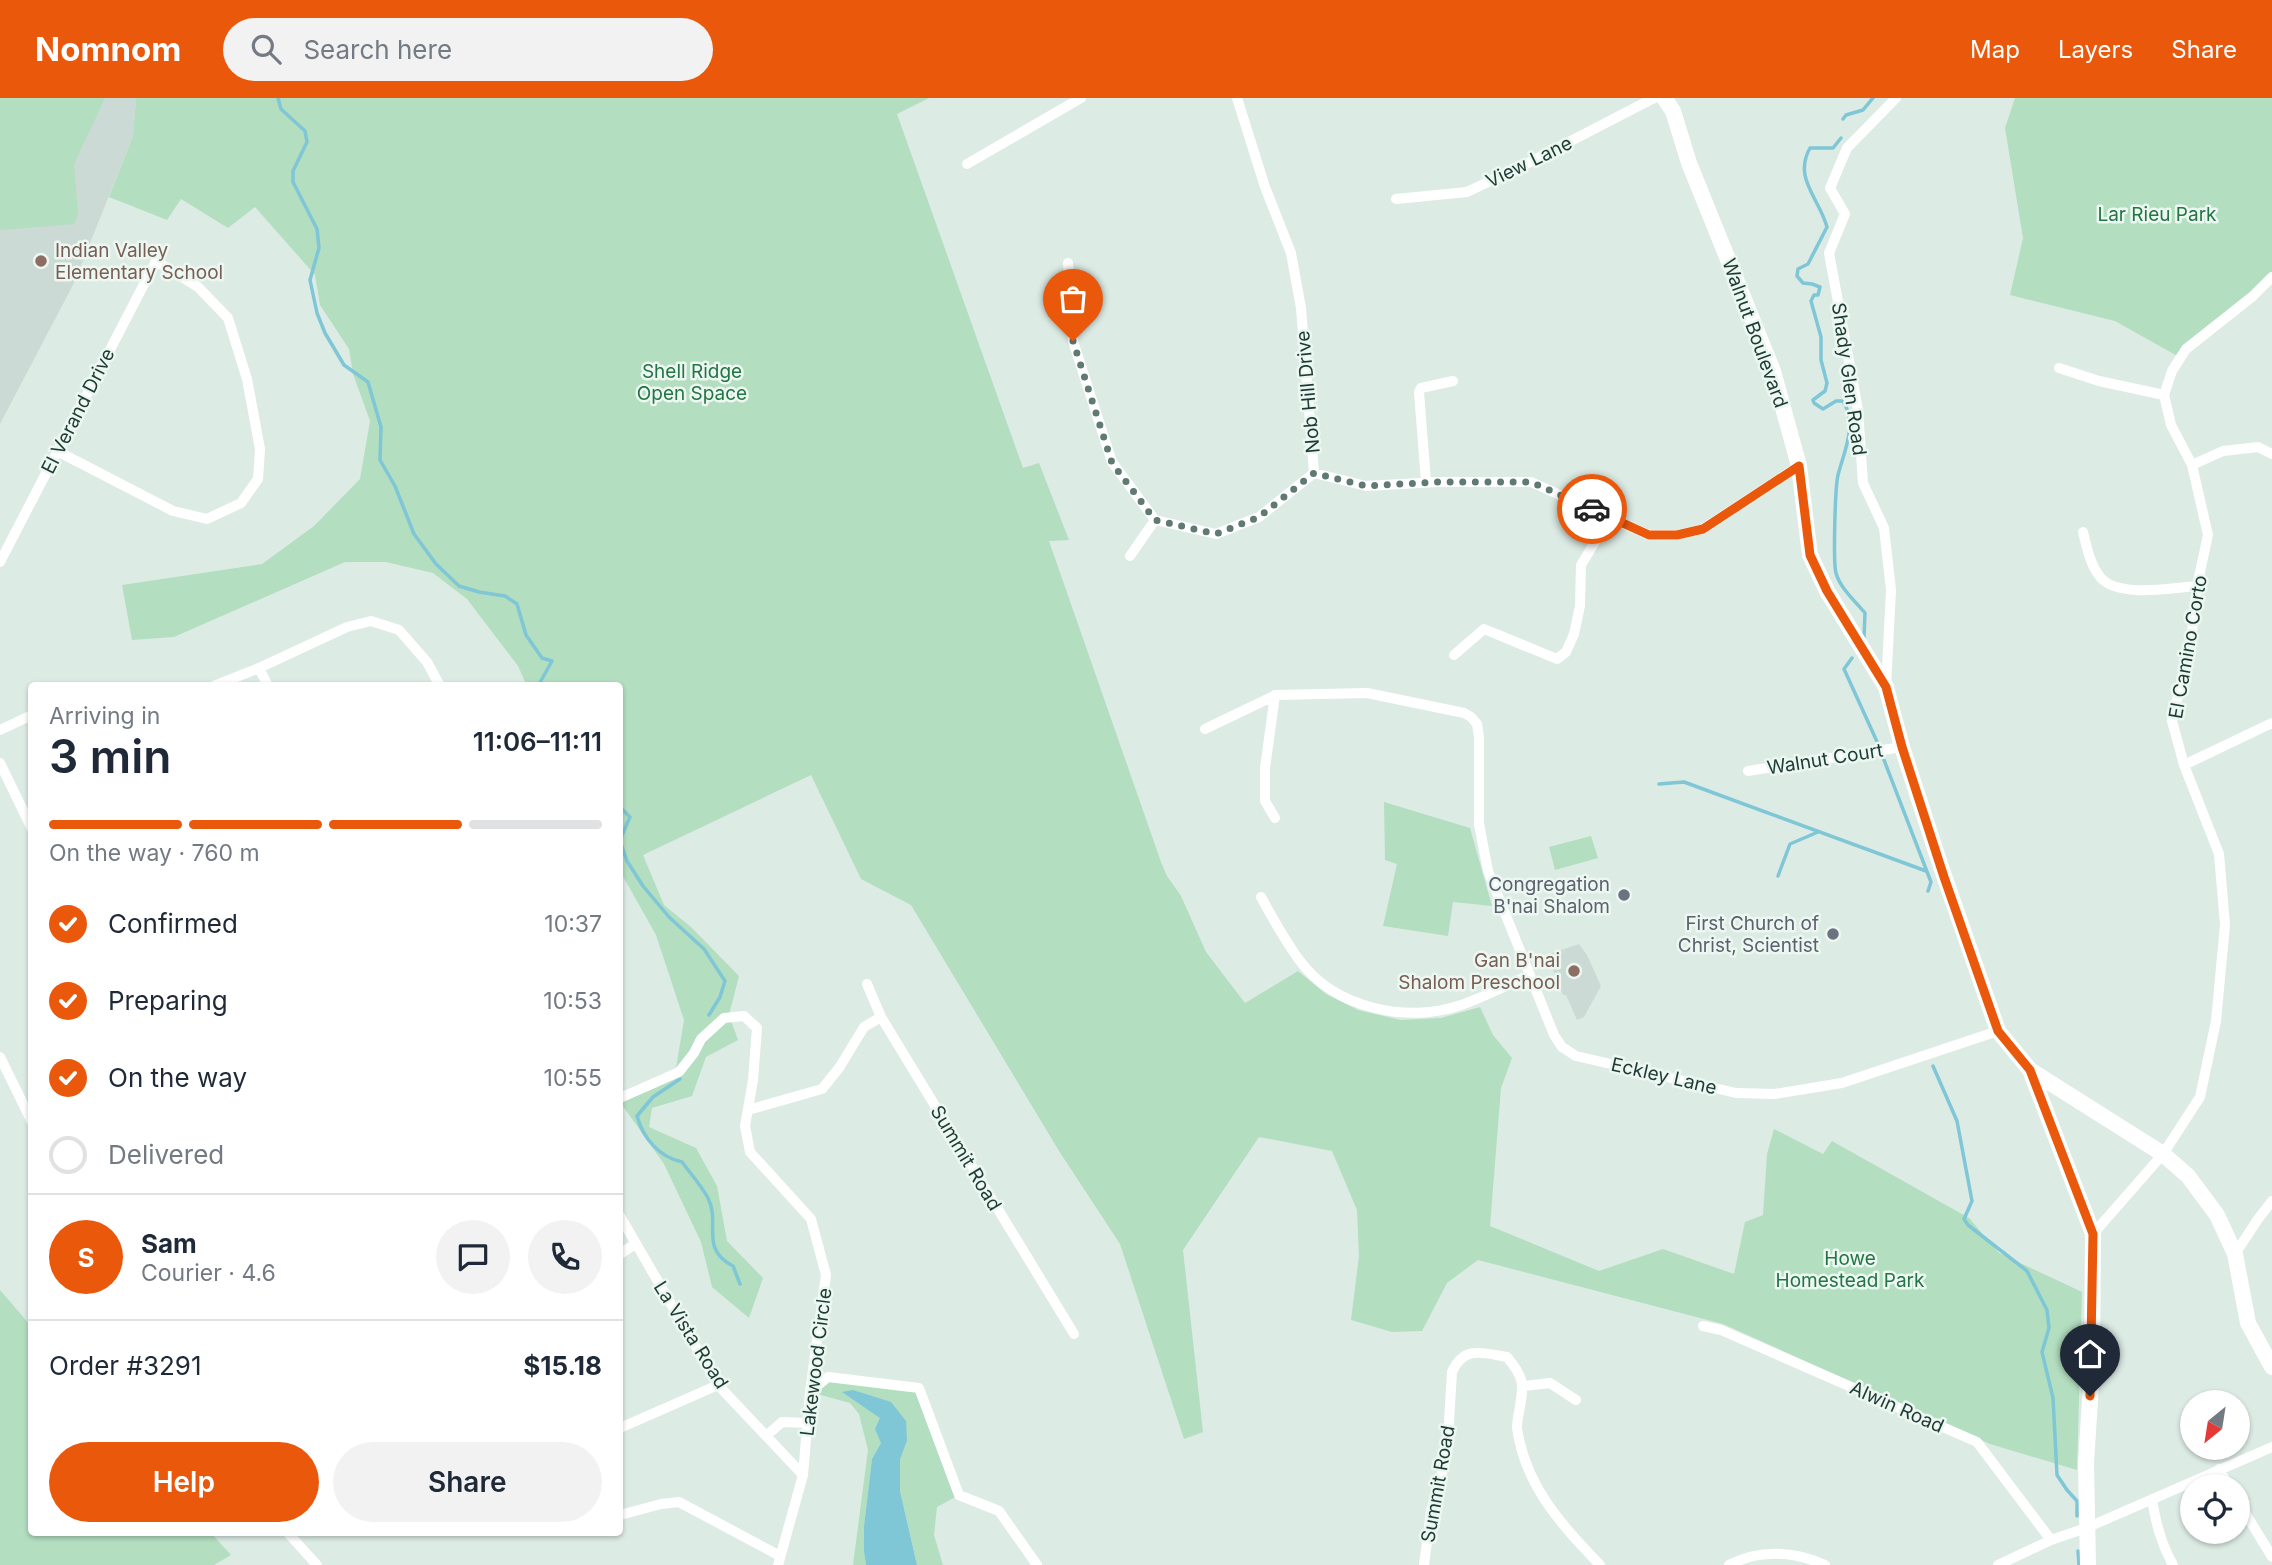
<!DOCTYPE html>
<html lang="en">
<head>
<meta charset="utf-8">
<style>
  :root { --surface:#fff; --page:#f2f2f3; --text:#1f2937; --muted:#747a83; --line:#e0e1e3; --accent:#ea580c }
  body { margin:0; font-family:Inter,sans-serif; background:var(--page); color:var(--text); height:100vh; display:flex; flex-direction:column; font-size:26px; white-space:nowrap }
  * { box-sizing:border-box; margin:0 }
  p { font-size:23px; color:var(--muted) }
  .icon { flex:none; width:38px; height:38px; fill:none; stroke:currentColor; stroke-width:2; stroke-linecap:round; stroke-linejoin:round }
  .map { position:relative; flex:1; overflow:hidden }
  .panel { position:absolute; left:28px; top:584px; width:595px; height:854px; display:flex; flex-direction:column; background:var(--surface); border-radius:7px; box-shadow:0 2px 5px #0004 }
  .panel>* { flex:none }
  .needle { width:46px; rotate:210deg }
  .controls { position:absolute; left:2180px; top:1292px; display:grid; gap:14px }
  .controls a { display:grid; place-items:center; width:70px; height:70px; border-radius:50%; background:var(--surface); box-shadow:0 2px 5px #0004; font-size:35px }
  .pin { position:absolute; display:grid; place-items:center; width:60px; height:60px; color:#fff; margin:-72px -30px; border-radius:50% 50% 50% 0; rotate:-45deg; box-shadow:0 0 7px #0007 }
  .pin .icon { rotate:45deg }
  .courier { position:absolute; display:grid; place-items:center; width:70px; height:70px; margin:-35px; border:5px solid #ea580c; border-radius:50%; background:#fff; color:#222; box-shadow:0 2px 9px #0007 }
  .head em { font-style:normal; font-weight:600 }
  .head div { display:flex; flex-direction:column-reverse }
  .head { display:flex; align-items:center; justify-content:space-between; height:119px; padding:0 21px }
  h1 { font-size:46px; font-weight:600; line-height:52px }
  .bar { display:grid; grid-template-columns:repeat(4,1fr); gap:10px 7px; align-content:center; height:84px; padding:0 21px }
  .bar i { height:9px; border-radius:5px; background:var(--line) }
  .bar .current { background:var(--accent) }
  .bar p { grid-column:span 4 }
  .line { display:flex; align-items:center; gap:18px; padding:0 21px; border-top:2px solid var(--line) }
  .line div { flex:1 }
  .round { display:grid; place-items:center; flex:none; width:74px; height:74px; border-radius:37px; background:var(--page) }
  ol { padding:0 21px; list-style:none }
  li { display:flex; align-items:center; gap:21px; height:77px }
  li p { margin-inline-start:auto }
  li .icon { padding:7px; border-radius:50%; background:var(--accent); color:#fff; stroke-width:4 }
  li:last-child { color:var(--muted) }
  li i { width:38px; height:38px; border:4px solid var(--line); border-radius:50% }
  .action { display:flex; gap:14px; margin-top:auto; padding:14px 21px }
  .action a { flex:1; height:80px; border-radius:42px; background:var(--accent); color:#fff; font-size:28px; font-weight:600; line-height:80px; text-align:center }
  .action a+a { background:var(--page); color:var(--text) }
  header { display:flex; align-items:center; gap:42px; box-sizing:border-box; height:98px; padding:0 35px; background:var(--accent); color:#fff }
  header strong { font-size:33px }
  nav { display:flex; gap:38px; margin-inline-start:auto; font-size:24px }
  .search { width:490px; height:63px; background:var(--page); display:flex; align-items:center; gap:18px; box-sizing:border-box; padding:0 24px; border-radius:38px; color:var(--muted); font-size:26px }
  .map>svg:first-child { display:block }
</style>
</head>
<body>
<header>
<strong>Nomnom</strong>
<div class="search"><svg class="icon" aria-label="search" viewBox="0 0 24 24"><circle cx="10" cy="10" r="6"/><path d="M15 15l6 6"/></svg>Search here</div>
<nav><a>Map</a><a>Layers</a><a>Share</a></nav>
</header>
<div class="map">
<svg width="2272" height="1467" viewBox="0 0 2272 1467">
  <rect width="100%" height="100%" fill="#ddebe5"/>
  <path fill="#cbdad4" d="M 0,0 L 136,0 L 133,38 L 74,185 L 0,326 Z
    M 1579,846 L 1587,857 L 1601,888 L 1584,919 L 1577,922 L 1566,897 L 1563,897 L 1547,857 Z"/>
  <path fill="#b3dec0" d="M 0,0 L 105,0 L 74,66 L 78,117 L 74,126 L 0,132 Z
    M 136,0 L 929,0 L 897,16 L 1023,370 L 1039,365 L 1069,442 L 1049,443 L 1161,764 L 1167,778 L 1181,798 L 1206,854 L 1245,905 L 1298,873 L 1326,896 L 1358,912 L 1401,922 L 1441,920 L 1480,909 L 1493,937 L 1512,960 L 1501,990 L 1490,1128 L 1599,1173 L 1663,1151 L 1734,1176 L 1745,1124 L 1763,1117 L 1767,1056 L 1774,1031 L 1823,1056 L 1832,1043 L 1969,1120 L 1999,1155 L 2082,1194 L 2077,1372 L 1990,1346 L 1723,1226 L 1478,1162 L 1447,1185 L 1422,1233 L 1392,1234 L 1351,1222 L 1359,1158 L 1357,1112 L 1332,1053 L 1259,1039 L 1183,1152 L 1203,1334 L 1184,1341 L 1120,1146 L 1059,1053 L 911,807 L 861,781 L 811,677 L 643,757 L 664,807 L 691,829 L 739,878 L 729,917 L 738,942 L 706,959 L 692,998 L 652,1010 L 649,1029 L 696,1050 L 717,1088 L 727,1143 L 763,1180 L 749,1220 L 712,1189 L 701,1144 L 664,1066 L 620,1004 L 676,970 L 684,922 L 656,837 L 620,773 L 620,588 L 527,588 L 518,568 L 467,501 L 433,475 L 386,464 L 345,464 L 174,539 L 132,542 L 122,487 L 262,466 L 314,428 L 360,381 L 370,323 L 353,276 L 349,251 L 320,207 L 315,177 L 255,109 L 228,130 L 181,101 L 167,122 L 109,99 L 133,38 Z
    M 2015,0 L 2272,0 L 2272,179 L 2181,260 L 2115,223 L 2010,197 L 2023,140 L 2005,30 Z
    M 1384,704 L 1470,730 L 1492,808 L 1453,804 L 1448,838 L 1383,828 L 1397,766 L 1385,762 Z
    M 1591,738 L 1598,760 L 1555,772 L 1549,749 Z
    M 0,1192 L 31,1228 L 32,1435 L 211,1435 L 231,1457 L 214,1467 L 0,1467 Z
    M 828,1279 L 919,1290 L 959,1397 L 937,1409 L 934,1437 L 943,1467 L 917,1467 L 900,1393 L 900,1360 L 907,1343 L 880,1320 L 881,1345 L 872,1361 L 864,1428 L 864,1454 L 866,1467 L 853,1467 L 868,1352 L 859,1316 L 850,1305 L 810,1294 Z"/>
  <path fill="#7fc6d6" d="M 853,1292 L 891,1304 L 906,1323 L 907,1343 L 900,1361 L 900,1393 L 917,1467 L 866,1467 L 864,1454 L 864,1428 L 872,1361 L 881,1345 L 875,1331 L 880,1320 L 842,1294 Z"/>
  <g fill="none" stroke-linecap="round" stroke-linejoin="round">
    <path stroke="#7fc6d6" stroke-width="3.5" d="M 278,0 L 281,11 L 305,33 L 307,44 L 293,73 L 293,84 L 317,131 L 319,150 L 310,182 L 317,215 L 325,235 L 344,267 L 368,284 L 381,329 L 380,362 L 395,388 L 414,436 L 436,466 L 459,488 L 479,494 L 505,498 L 517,506 L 526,537 L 542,560 L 552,563 L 538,588
      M 1843,21 L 1846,17 L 1863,12 L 1873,0
      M 1841,40 L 1833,50 L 1810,50 C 1793,80 1819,100 1827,129 L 1808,166 L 1798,171 L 1797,178 L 1803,185 L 1812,186 L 1820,189 L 1818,197 L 1814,197 L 1811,203 L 1821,239 L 1821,262 L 1827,285 L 1825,293 L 1813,302 L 1814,305 L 1823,311 L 1836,303 L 1843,303 C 1858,327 1844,353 1838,377 C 1835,390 1833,464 1836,475 C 1840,490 1855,503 1865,515 L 1864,539
      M 1852,560 L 1844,571 L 1879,648
      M 1884,662 L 1931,784 L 1928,793
      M 1659,686 L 1684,684 L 1926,773
      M 620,709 L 630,719 L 620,742
      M 620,743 L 627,763 L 643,788 L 669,819 L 704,851 L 725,883 L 720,899 L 709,917
      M 1778,778 L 1790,746 L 1818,734
      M 1933,968 L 1957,1023 L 1972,1103 L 1964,1121 L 1968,1127 L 2027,1173 L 2047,1212 L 2049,1230 L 2042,1254 L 2053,1300 L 2057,1377 L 2067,1392 L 2077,1403 L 2077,1418
      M 680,981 L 653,999 L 637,1018 C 643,1040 659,1059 682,1064 C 690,1075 701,1087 708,1100 C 721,1126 699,1150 733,1168 L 740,1186
      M 2078,1453 L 2079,1467"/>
    <path stroke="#fff" stroke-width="10" d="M 1237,0 L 1265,89 L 1291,155 L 1301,210 L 1314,375 L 1366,388 L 1437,384 L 1531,384 L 1649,437 L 1677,437 L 1703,431 L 1799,368
      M 967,66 L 1081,0
      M 1396,101 L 1467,94 L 1526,66 L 1654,0
      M 1068,165 L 1073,243 L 1112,364 L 1155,422 L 1216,436 L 1259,419 L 1314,375
      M 2059,270 L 2099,283 L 2164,297
      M 2192,367 L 2223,353 L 2258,349 L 2272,356
      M 1426,384 L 1419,294 L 1421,290 L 1453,283
      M 2083,434 C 2087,450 2090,467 2101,480 C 2119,500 2173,490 2197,488
      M 1130,458 L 1155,422
      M 0,464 L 156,163 L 198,189 L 228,220 L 247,281 L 260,351 L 258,381 L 241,405 L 207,421 L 173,413 L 57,353
      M 1454,557 L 1484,531 L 1557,561 L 1566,554 L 1574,536 L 1580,508 L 1581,467 L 1610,419
      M 259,570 L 268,588
      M 214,588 L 259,570 L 347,529 L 371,523 L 399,532 L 427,564 L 440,588
      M 1886,589 L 1891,492 L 1884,430 L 1863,385 L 1858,312 L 1829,155 L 1845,116 L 1830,90 L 1847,50 L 1896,0
      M 1205,631 L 1276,597 L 1367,595 L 1464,615 L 1471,619 L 1477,626 L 1479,639 L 1479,726 L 1488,773 L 1554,937 L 1562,949 L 1576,958 L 1736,995 L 1775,996 L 1842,985 L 1998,933
      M 0,632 L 32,617
      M 0,665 L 32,731
      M 2184,667 L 2272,625
      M 1748,673 L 1902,649
      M 1275,720 L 1265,703 L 1265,670 L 1275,597
      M 1261,799 C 1273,821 1285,843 1300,863 C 1335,910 1407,926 1461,907 C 1484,899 1507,887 1530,877
      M 867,886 L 881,919 L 1074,1236
      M 0,959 L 32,1024
      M 620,1000 L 679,974 L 694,955 L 701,941 L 724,920 L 744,918 L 757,930 L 753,982 L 745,1028 L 750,1054 L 811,1121 L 826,1177 L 810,1294 L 803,1377 L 778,1467
      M 748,1012 L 822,991 L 839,970 L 864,929 L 881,919
      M 620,1118 L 718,1287 L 803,1377
      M 2093,1136 L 2163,1056 L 2200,999 L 2216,923 L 2225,827 L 2219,756 L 2184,667 L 2172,623 L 2191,542 L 2197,488 L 2208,437 L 2192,367 L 2171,327 L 2164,297 L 2172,273 L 2186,251 L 2253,198 L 2272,179
      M 620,1156 L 635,1146
      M 2235,1156 L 2258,1121 L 2272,1103
      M 1703,1228 L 1721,1232 L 1977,1344 L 2051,1442
      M 1524,1288 L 1550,1285 L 1576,1302
      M 810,1294 L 828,1279 L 919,1290 L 959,1397 L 999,1413 L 1037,1467
      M 620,1330 L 718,1287
      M 766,1338 L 782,1324 L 807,1325
      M 2219,1371 L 2229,1388
      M 2152,1401 C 2156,1426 2161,1445 2173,1467
      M 2238,1403 L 2272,1459
      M 620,1417 L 661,1406 L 679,1404 L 780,1458
      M 288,1435 L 317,1467
      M 1424,1467 L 1431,1413 L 1447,1357 L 1452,1274 C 1464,1247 1483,1255 1507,1259 C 1525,1280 1524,1287 1519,1314 C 1518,1319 1517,1324 1517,1330 C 1525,1388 1561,1426 1600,1467
      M 1729,1467 C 1760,1451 1794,1453 1825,1467
      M 1998,1467 L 2051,1442 L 2086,1430 L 2272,1349"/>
    <path stroke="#fff" stroke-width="16" d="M 1664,0 L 1673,13 L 1689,65 L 1773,273 L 1799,368 L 1810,457 L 1827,493 L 1886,589 L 1902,649 L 1939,763 L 1998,933 L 2030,972 L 2093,1136 L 2092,1271 L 2086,1365 L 2088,1467
      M 2030,972 L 2163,1056 L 2188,1078 L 2217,1117 L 2235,1156 L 2248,1225 L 2272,1269"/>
  </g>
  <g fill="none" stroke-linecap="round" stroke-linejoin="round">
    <path stroke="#607972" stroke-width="7" stroke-dasharray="0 12.6" d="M 1073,243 L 1112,365 L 1155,422 L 1216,436 L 1259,419 L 1314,375 L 1366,388 L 1437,384 L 1531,384 L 1592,411"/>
    <path stroke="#ea580c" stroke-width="9" d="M 1592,411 L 1649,437 L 1677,437 L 1703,431 L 1799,368 L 1810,457 L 1827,493 L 1886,589 L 1902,649 L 1944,779 L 1998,933 L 2030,972 L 2093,1136 L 2090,1298"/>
  </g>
  <g fill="#8d6e63" stroke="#edf7f2" stroke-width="2.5">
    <circle cx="41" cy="163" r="7"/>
    <circle cx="1574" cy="873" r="7"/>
  </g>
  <g fill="#6b7280" stroke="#edf7f2" stroke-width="2.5">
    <circle cx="1624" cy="797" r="7"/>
    <circle cx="1833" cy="836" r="7"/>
  </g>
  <g text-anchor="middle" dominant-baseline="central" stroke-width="5" stroke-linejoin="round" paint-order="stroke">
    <g font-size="19" fill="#1d3b34" stroke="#edf7f2">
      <text transform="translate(1529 64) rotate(-26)">View Lane</text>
      <text transform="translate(1755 235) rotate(70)">Walnut Boulevard</text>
      <text transform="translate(1849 281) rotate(82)">Shady Glen Road</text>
      <text transform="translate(1308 294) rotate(-95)">Nob Hill Drive</text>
      <text transform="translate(78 313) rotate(-63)">El Verand Drive</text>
      <text transform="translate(2188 549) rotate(-80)">El Camino Corto</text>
      <text transform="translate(1825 661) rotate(-9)">Walnut Court</text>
      <text transform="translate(1664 978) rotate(13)">Eckley Lane</text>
      <text transform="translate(966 1060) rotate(59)">Summit Road</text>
      <text transform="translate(691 1237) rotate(58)">La Vista Road</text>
      <text transform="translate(816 1264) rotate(-83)">Lakewood Circle</text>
      <text transform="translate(1897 1309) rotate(24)">Alwin Road</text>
      <text transform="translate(1438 1386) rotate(-80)">Summit Road</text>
    </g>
    <g font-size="19" fill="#247546" stroke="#edf7f2">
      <text x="2157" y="116">Lar Rieu Park</text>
      <text x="692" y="273">Shell Ridge<tspan x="692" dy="22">Open Space</tspan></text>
      <text x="1850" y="1160">Howe<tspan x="1850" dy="22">Homestead Park</tspan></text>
    </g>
    <g font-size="19" fill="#785e54" stroke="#edf7f2" text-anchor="start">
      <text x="55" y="152">Indian Valley<tspan x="55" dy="22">Elementary School</tspan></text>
      <text x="1560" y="862" text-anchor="end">Gan B'nai<tspan x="1560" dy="22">Shalom Preschool</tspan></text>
    </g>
    <g font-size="19" fill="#5b616d" stroke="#edf7f2" text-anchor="end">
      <text x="1610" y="786">Congregation<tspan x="1610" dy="22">B'nai Shalom</tspan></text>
      <text x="1819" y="825">First Church of<tspan x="1819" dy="22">Christ, Scientist</tspan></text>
    </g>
  </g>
</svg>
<div class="controls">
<a><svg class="needle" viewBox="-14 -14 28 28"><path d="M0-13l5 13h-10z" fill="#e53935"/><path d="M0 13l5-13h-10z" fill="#747a83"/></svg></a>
<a><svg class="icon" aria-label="locate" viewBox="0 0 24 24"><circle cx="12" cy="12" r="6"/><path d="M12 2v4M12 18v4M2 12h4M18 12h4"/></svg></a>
</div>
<div class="pin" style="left:1073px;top:243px;background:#ea580c"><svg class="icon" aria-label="bag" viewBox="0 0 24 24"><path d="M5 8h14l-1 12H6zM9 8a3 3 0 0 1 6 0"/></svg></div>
<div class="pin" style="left:2090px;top:1298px;background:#1f2937"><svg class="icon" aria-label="home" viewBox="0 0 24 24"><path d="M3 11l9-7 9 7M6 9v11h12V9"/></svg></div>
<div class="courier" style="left:1592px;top:411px"><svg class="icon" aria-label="car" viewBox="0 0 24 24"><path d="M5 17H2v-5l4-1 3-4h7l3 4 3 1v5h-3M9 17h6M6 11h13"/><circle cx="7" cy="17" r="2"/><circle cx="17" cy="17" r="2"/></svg></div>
<section class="panel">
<div class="head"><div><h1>3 min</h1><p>Arriving in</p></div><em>11:06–11:11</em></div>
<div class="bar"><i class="current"></i><i class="current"></i><i class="current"></i><i></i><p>On the way · 760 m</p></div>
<ol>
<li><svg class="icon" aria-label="check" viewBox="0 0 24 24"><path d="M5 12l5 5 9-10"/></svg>Confirmed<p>10:37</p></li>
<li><svg class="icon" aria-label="check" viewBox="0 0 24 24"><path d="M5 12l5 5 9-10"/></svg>Preparing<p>10:53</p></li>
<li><svg class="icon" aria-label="check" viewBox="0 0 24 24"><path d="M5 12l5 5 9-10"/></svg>On the way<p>10:55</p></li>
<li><i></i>Delivered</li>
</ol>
<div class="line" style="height:126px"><b class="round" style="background:var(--accent);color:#fff">S</b><div><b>Sam</b><p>Courier · 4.6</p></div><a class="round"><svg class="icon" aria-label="chat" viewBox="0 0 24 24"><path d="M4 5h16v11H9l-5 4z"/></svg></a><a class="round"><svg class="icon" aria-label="phone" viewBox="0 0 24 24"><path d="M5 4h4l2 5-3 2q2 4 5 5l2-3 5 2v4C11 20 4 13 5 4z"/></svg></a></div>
<div class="line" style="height:91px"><div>Order #3291</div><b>$15.18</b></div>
<div class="action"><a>Help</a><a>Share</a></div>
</section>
</div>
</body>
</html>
